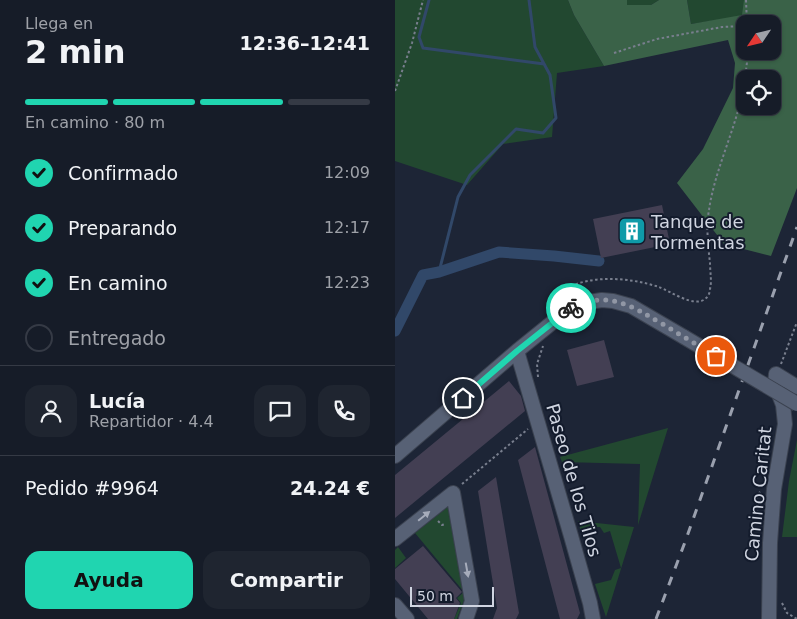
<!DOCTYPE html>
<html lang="es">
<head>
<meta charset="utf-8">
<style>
  :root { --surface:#161c28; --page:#1f2530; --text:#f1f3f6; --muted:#9ea1a8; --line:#353a45; --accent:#20d5b0 }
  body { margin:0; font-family:"DejaVu Sans",sans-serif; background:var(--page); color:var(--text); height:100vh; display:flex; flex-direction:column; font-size:19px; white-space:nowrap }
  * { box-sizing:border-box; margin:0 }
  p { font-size:16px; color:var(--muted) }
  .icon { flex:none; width:28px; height:28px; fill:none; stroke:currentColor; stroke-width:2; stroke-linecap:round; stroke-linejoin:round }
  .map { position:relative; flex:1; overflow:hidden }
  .sheet { display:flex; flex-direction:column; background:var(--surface); width:395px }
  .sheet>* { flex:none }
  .needle { width:32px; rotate:235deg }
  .controls { position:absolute; left:341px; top:15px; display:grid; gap:10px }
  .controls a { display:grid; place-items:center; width:45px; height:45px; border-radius:10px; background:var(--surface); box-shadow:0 1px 4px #0004,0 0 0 1px var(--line); font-size:25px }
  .scale { position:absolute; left:15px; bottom:12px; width:84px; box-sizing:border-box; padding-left:5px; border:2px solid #d0d5e1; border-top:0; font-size:14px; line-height:18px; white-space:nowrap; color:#d0d5e1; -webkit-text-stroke:4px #131b2c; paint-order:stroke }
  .pin { position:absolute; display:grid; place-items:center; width:42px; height:42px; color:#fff; margin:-21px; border:2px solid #fff; border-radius:50%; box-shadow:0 1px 5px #0007 }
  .courier { position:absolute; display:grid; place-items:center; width:50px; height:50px; margin:-25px; border:4px solid #20d5b0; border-radius:50%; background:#fff; color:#222; box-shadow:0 1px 6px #0007 }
  .overview em { font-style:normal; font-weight:700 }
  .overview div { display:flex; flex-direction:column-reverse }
  .overview { display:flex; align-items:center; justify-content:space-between; height:85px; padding:0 25px }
  h1 { font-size:32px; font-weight:700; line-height:38px }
  .bar { display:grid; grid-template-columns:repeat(4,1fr); gap:8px 5px; align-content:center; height:60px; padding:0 25px }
  .bar i { height:6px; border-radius:4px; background:var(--line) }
  .bar .current { background:var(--accent) }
  .bar p { grid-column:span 4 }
  .line { display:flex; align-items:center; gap:12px; padding:0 25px; border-top:1px solid var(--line) }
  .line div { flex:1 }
  .round { display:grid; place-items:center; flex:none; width:52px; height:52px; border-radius:15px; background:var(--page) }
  ol { padding:0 25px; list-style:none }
  li { display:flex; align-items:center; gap:15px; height:55px }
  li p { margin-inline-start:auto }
  li .icon { padding:5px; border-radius:50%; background:var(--accent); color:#111; stroke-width:4 }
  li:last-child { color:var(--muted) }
  li i { width:28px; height:28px; border:2px solid var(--line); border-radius:50% }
  .button { display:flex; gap:10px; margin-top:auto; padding:10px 25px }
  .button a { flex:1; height:58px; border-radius:15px; background:var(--accent); color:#111; font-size:20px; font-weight:700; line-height:58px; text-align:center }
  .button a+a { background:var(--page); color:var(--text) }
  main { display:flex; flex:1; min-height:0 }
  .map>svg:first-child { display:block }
</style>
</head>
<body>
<main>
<section class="sheet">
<div class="overview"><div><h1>2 min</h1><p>Llega en</p></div><em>12:36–12:41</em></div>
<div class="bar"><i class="current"></i><i class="current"></i><i class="current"></i><i></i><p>En camino · 80 m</p></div>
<ol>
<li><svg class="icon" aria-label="check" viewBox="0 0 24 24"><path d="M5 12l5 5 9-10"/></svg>Confirmado<p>12:09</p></li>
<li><svg class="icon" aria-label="check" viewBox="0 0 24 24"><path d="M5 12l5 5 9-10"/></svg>Preparando<p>12:17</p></li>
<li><svg class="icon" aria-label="check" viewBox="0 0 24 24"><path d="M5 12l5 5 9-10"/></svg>En camino<p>12:23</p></li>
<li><i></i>Entregado</li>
</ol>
<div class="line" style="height:90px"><a class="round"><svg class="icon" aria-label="person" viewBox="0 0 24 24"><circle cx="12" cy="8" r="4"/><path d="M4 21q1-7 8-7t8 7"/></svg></a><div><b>Lucía</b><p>Repartidor · 4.4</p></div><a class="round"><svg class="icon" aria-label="chat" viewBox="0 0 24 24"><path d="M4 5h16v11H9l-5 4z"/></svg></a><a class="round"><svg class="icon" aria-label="phone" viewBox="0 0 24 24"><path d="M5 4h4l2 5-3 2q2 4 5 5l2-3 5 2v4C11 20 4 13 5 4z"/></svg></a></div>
<div class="line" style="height:65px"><div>Pedido #9964</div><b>24.24 €</b></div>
<div class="button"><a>Ayuda</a><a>Compartir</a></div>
</section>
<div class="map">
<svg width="402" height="619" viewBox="0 0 402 619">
  <rect width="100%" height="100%" fill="#1d2536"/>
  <path fill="#224830" d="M 0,0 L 173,0 L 179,15 L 209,66 L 162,73 L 157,137 L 108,144 L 72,185 L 0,161 Z
    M 232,0 L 264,0 L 256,5 L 232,5 Z
    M 292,0 L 351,0 L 356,15 L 296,24 Z
    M 273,428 L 243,525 L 245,464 L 167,462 L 165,457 Z
    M 402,440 L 402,537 L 387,537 L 394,481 Z
    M 54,506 L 70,597 L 62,619 L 59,619 L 66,603 L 62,598 L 69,592 L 20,533 Z
    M 183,521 L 239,527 L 211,617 L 200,584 L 216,580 L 220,570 L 226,568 L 215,531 L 209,533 L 205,527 L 200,527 L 186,532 Z
    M 3,547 L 11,558 L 0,568 L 0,550 Z"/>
  <path fill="#3a6248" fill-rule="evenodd" d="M 173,0 L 232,0 L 232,5 L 256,5 L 264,0 L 292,0 L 296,24 L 347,15 L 349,0 L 402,0 L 402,188 L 376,256 L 329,244 L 282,183 L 308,149 L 338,88 L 340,63 L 333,40 L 209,66 L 179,15 ZM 350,24 L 378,24 L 378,51 L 350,51 ZM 350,79 L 378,79 L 378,106 L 350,106 Z"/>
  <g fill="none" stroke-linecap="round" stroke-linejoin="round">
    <path stroke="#314869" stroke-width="3" d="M 34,0 L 24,37 L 28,48 L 149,64
      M 44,272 L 63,197 L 75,175 L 121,129 L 148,133 L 161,118 L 155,75 L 140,47 L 134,0"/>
    <path stroke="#314869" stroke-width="11" d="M 0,331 L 28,275 L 44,272 L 104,252 L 159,256 L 204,261"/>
  </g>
  <path fill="#433f53" d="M 267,205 L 275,244 L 206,258 L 198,219 Z
    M 209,340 L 219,377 L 182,386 L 172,350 Z
    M 114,381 L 126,396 L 130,411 L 0,518 L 0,475 Z
    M 140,447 L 185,613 L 182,619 L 165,619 L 123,460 Z
    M 101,477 L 124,613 L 121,619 L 98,619 L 102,608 L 83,491 Z
    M 28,546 L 67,592 L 61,598 L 65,603 L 59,619 L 33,619 L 0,579 L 0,569 Z"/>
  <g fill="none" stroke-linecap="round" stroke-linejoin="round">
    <g stroke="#3b4250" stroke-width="16">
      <path id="minor" d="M 122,351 L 176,536 L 195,603 L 198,619
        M 0,456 L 122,351 L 174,309 L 187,303 L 207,300 L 218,301 L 236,306 L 289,337
        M 0,539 L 58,493 L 77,601 L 71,619
        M 0,605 L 12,619
        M 374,619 L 375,543 L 377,515 L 379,489 L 390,424 L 388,405 L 380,384 L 381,374 L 402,387"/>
    </g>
    <path stroke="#797f8e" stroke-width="2" stroke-dasharray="2.5 2.5" stroke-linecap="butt" d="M 351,0 L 352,24
      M 219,53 L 262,39 L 327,27 L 350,26
      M 0,91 L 17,43 L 28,0
      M 166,300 L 164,297 C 166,294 168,291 171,289 C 196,274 237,278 264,287 C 275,291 299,308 310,299 C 313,297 315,293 315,289 C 317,281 315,272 315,263 C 313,245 311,227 314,210 C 319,175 335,141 344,107 C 348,92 352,67 353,51
      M 386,364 L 402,322
      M 143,377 L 142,364 L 148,346
      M 67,484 L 133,429
      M 363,518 L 361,499 L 366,490
      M 43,521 L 47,525 L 51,524
      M 387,603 L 392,613 L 402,619"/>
    <use href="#minor" stroke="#576175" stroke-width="14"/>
    <path stroke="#9aa0ae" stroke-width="3" stroke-dasharray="9 9" stroke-linecap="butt" d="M 261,619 L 290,542 L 402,227"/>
    <g stroke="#3b4250" stroke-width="16" stroke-linecap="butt">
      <path id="minor-bridge" d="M 289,337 L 402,404"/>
    </g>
    <use href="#minor-bridge" stroke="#576175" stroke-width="14"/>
  </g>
  <defs><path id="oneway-solid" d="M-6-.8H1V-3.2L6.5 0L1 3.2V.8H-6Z" transform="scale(1.25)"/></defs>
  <g fill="#a6acbb">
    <use href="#oneway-solid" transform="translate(29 516) rotate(-39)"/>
    <use href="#oneway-solid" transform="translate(72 570) rotate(80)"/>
  </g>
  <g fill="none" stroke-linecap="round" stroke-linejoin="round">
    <path stroke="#9197a5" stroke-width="5" stroke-dasharray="0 9" d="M 176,308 C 214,289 238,307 271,326 C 287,336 304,346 321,356"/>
    <path stroke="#20d5b0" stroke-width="6" d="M 68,398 L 122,351 L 176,308"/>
  </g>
  <defs>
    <g id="building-square" transform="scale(1.4375)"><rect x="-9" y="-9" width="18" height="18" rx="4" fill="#0f9aa8" stroke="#131b2c"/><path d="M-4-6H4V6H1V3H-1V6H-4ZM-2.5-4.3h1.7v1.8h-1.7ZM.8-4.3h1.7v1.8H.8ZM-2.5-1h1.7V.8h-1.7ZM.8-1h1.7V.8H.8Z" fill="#fff"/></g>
  </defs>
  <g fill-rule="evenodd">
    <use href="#building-square" x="237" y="231"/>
  </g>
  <g text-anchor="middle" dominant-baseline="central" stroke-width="4" stroke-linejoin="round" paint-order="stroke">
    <g font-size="18" fill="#d0d5e1" stroke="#131b2c" text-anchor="start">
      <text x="256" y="221">Tanque de<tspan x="256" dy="21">Tormentas</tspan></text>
    </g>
    <g font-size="18" fill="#d0d5e1" stroke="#131b2c">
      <text transform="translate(179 480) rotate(74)">Paseo de los Tilos</text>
      <text transform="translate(363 494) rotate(-84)">Camino Caritat</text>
    </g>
  </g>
</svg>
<div class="controls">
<a><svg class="needle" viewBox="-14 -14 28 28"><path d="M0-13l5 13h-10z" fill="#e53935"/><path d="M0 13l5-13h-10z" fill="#9ea1a8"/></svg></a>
<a><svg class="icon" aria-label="locate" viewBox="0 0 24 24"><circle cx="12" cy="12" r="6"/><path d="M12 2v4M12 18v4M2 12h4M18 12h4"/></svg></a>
</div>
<div class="scale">50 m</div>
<div class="pin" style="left:321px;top:356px;background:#ea580c"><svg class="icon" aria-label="bag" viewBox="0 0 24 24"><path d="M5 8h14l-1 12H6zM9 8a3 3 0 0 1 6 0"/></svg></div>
<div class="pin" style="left:68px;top:398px;background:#1f2937"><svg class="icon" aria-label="home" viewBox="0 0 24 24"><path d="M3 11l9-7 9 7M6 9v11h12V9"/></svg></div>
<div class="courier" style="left:176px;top:308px"><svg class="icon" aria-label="bike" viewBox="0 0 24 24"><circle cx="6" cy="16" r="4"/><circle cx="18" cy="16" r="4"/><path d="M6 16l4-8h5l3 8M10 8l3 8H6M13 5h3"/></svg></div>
</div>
</main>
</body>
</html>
